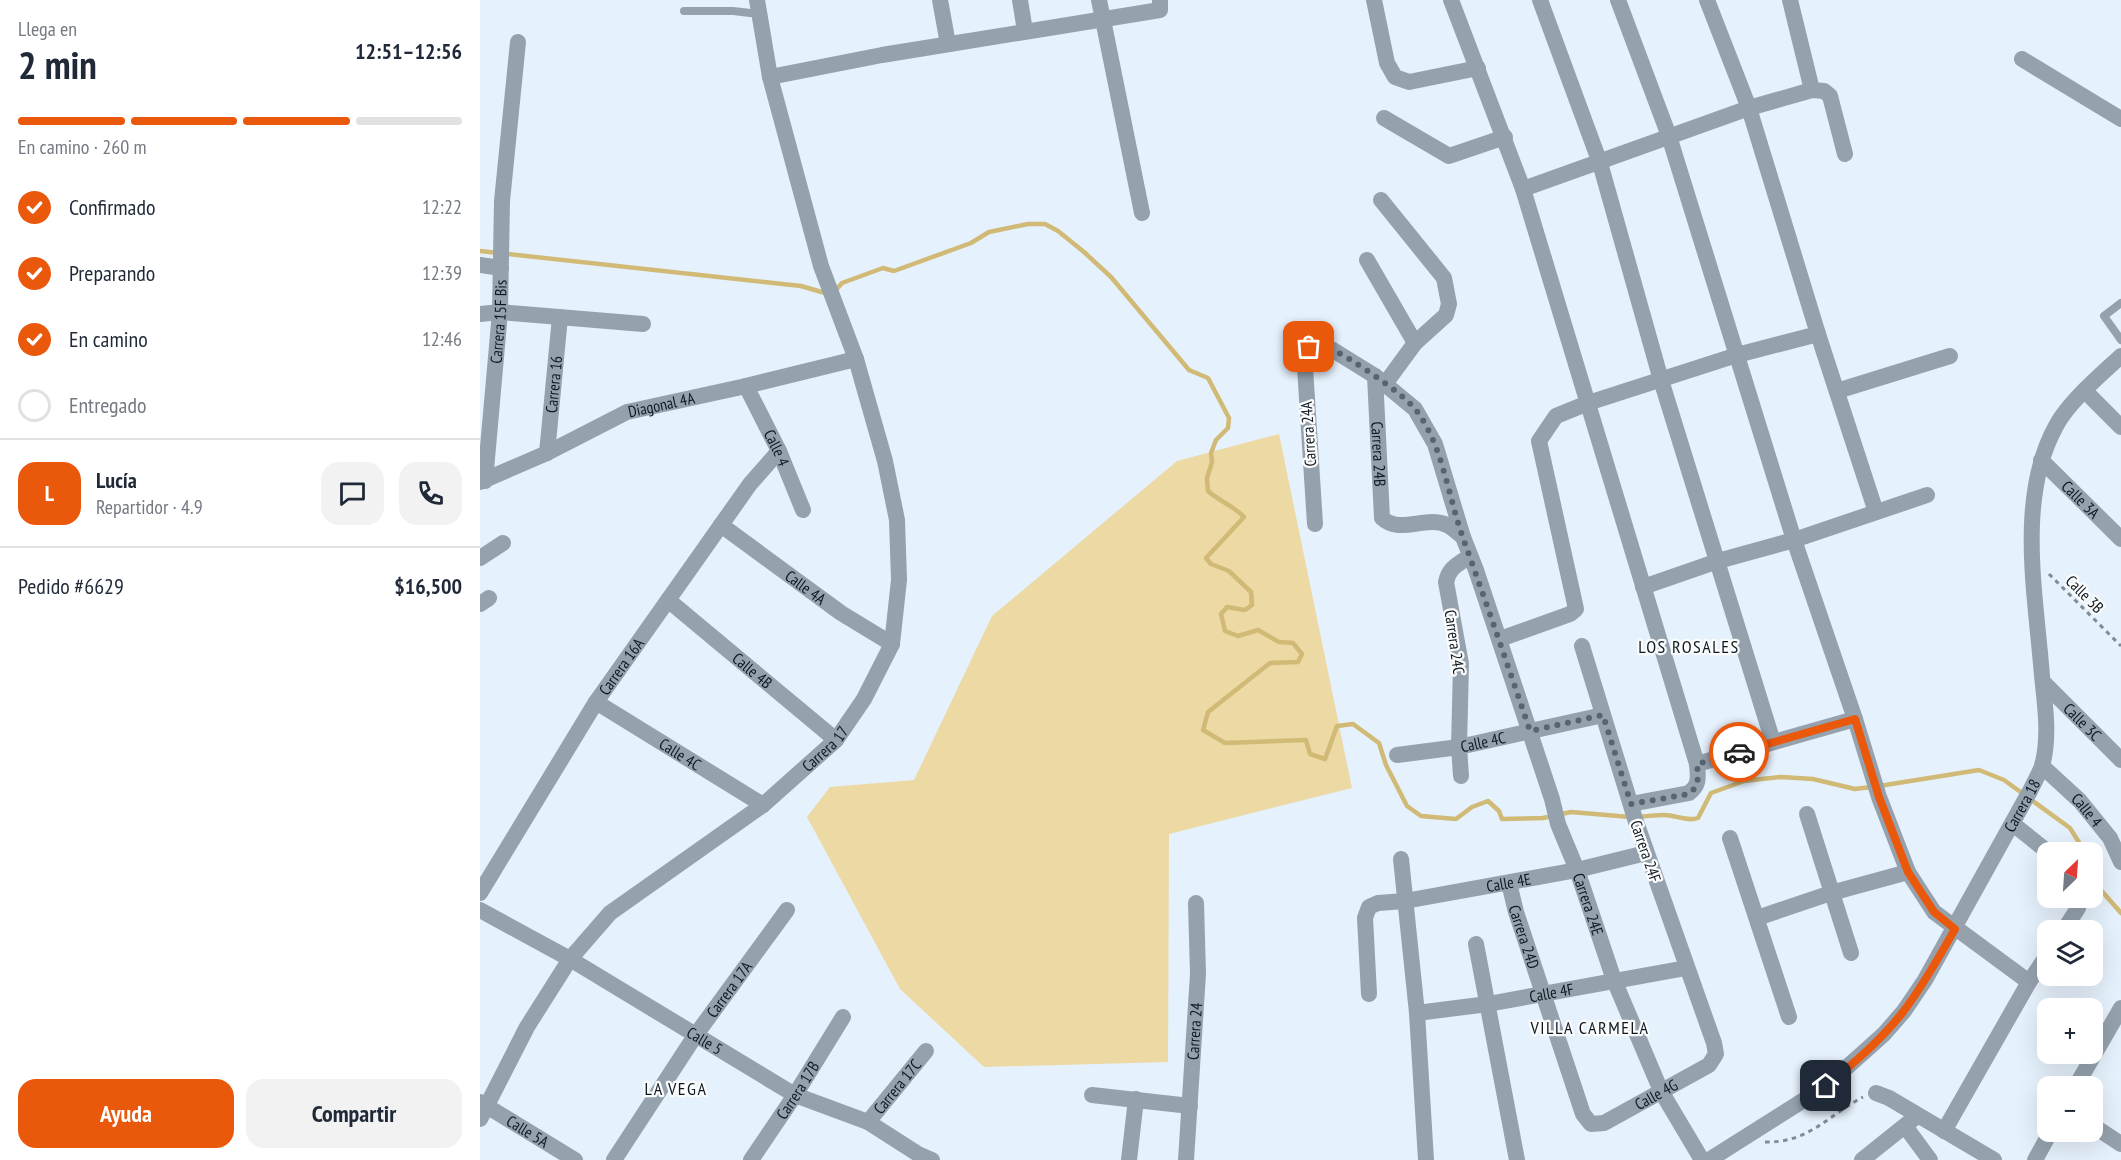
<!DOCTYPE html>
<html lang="es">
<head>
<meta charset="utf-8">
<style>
  :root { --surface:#fff; --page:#f2f2f3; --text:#1f2937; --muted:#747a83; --line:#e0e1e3; --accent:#ea580c }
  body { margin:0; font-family:"PT Sans Narrow",sans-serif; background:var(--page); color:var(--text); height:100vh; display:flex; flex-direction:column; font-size:22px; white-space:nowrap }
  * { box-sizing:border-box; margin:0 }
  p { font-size:20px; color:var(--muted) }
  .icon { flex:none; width:33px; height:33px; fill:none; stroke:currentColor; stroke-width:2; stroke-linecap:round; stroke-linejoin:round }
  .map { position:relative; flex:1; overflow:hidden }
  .details { display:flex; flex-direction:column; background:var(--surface); width:480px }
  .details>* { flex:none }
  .needle { width:39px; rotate:25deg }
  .fabs { position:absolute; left:1557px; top:842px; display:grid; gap:12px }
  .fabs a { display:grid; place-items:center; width:66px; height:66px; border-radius:12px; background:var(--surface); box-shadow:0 6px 24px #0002; font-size:30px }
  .pin { position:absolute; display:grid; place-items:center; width:51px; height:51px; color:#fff; margin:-26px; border-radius:12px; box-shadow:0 3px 9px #0006 }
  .courier { position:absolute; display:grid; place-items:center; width:60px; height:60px; margin:-30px; border:4px solid #ea580c; border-radius:50%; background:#fff; color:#222; box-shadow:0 2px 8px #0007 }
  .overview em { font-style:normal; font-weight:700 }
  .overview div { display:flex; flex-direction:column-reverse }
  .overview { display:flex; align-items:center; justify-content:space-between; height:102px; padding:0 18px }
  h1 { font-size:39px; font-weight:700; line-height:45px }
  .bar { display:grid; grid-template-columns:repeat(4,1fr); gap:9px 6px; align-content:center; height:72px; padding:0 18px }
  .bar i { height:8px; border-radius:4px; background:var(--line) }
  .bar .active { background:var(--accent) }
  .bar p { grid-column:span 4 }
  .line { display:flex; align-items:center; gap:15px; padding:0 18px; border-top:2px solid var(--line) }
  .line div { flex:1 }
  .round { display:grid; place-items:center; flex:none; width:63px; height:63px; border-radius:18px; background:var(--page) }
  ol { padding:0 18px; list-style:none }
  li { display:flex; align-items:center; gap:18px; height:66px }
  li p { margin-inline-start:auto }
  li .icon { padding:6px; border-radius:50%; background:var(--accent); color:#fff; stroke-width:4 }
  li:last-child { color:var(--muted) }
  li i { width:33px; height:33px; border:3px solid var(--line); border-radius:50% }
  .primary-button { display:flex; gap:12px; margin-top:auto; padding:12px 18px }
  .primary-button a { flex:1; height:69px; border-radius:18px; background:var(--accent); color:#fff; font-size:24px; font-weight:700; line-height:69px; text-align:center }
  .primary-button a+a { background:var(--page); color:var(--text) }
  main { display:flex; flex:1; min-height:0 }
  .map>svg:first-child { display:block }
</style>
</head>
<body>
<main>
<section class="details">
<div class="overview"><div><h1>2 min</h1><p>Llega en</p></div><em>12:51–12:56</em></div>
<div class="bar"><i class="active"></i><i class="active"></i><i class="active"></i><i></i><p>En camino · 260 m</p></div>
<ol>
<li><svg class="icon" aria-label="check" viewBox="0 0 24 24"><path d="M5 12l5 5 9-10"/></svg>Confirmado<p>12:22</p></li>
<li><svg class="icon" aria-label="check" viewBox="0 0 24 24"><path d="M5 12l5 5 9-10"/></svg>Preparando<p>12:39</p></li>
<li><svg class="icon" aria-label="check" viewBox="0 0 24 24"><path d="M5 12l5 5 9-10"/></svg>En camino<p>12:46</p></li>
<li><i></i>Entregado</li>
</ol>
<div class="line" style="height:108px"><b class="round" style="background:var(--accent);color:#fff">L</b><div><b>Lucía</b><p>Repartidor · 4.9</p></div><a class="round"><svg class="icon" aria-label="chat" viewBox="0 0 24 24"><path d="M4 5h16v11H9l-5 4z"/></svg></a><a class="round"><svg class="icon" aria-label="phone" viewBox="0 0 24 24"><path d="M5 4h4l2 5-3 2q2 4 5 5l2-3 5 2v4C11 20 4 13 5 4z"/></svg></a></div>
<div class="line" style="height:78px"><div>Pedido #6629</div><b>$16,500</b></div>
<div class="primary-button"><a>Ayuda</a><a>Compartir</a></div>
</section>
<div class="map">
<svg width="1641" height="1160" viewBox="0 0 1641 1160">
  <rect width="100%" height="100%" fill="#e5f1fc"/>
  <path fill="#ecd9a4" d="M 799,434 L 872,788 L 689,834 L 688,1062 L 504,1067 L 420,989 L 327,817 L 350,787 L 434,780 L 512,616 L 697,461 Z"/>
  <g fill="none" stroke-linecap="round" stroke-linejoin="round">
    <path stroke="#d1b976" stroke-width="4.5" d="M 0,251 L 321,286 L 345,293
      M 355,291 L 362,283 L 403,268 L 414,271 L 491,243 L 509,232 L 548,224 L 565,224 L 578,231 L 604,252 L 631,277 L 709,370 L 728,378 L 749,418 L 748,428 L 736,440 L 731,453 L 732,462 L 727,478 L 728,491 C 739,501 754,506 764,517 L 726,558 L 731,564 L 749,571 L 771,592 L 772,605 L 765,610 L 747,607 L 741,614 L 745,631 L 758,636 L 778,630 L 799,642 L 813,643 L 822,654 L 818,662 L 790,663 L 728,712 L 723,730 L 745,743 L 826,740 L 830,754 L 845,759 L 857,726 L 873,724 L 899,743 L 906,765 L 927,806 L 941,816 L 976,819 L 992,807 L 1008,801 L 1019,811 L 1022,819 L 1063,818 L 1091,812 L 1150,817
      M 1399,786 L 1499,770 L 1524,780 L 1590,828 L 1605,852
      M 1158,817 C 1167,816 1176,815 1184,815 C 1196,815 1207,822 1218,818 L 1231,793 L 1264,781 L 1301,777 L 1333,779 L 1375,789 L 1391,787
      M 1612,872 L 1619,888 L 1641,913"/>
    <path stroke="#808b95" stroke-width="3" stroke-dasharray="4.5 4.5" stroke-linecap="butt" d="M 1569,574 L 1641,646
      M 1285,1142 C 1329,1143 1347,1116 1383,1097"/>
    <path stroke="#95a2ae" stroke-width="8" d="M 204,11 L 253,11 L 279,14
      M 1641,303 L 1624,316 L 1641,340"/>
    <g stroke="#95a2ae" stroke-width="16">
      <path d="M 460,0 L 468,44"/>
      <path d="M 540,0 L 545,31"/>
      <path d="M 619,0 L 662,213"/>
      <path d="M 894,0 L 907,63 L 915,77 L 929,82 L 998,68"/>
      <path d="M 971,0 L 1043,189 L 1217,764 C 1218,777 1220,785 1209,793 L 1151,804"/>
      <path d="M 1060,0 L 1120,163 L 1181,380 L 1293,742"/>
      <path d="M 1138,0 L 1189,136 L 1314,540 L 1375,719 L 1399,797 L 1428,872 L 1454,912 L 1549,982"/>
      <path d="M 1227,0 L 1269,108 L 1338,334 L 1396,512"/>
      <path d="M 1310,0 L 1332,90"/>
      <path d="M 1542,59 L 1641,119"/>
      <path d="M 290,77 L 402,55 L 680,10 L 680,0"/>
      <path d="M 904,118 L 969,156 L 1025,137"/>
      <path d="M 1043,189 L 1269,108 L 1332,90 L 1344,91 L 1350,96 L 1365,154"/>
      <path d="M 901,200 L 964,278 L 969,304 L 966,315 L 935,343 L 905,384"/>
      <path d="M 887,260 L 935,343"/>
      <path d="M 0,265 L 21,268"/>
      <path d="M 0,314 L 20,312 L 163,324"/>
      <path id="s1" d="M 895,376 L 902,518 C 920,535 946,515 967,525 C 973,528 978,533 983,537"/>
      <path id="s2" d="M 266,386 L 299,451 L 323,510"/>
      <path d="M 1357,391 L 1470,356"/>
      <path d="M 1605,391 L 1641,427"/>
      <path id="s3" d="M 67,453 L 80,317"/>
      <path id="s4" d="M 1561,460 L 1641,539"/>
      <path id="s5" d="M 5,481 L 20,312 L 22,201 L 38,42"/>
      <path id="s6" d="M 0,482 L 67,453 L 147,412 L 266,386 L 376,359"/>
      <path id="s7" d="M 835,524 L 824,352 L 829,347 L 840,346 L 853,350 L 895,376 L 935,409 L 955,444 L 983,537 L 996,570 L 1072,799 L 1078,824 L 1097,870 L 1134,980 L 1181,1091 L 1222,1160"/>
      <path id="s8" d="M 241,525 L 361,613 L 412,644"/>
      <path d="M 0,558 L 23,543"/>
      <path d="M 1163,587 L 1238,561 L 1314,540 L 1447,495"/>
      <path id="s9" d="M 188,600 L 356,740"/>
      <path d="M 0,604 L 9,598"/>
      <path d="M 1020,639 L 1090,614 L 1096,609 L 1059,441 L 1076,416 L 1108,403 L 1257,355 L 1338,334"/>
      <path id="s10" d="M 1563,682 L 1641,760"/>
      <path id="s11" d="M 116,702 L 283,805"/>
      <path id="s12" d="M 917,755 L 979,747 L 1123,715"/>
      <path d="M 1217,764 L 1375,719"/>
      <path id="s13" d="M 1562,766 L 1600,801 L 1630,838 L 1641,862"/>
      <path d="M 981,776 L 979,747 L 981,664 L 966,582 C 969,567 979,564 990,556"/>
      <path d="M 1327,814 L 1371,953"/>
      <path d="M 1533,824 L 1568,852"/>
      <path d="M 1250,838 L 1309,1017"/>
      <path d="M 921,859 L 937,1013 L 946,1160"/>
      <path id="s14" d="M 1029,883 L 1036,912 L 1103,1114 L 1111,1124 L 1124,1123 L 1229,1065 L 1236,1054 L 1234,1043 L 1156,822 L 1102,646"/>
      <path id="s15" d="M 0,893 L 116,702 L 270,484 L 299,451"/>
      <path id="s16" d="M 0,910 L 90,959 L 315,1095 L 388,1122 L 438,1154 L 452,1160"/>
      <path d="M 1277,918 L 1351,893 L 1428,872"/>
      <path d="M 1584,930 L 1598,908 L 1601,897"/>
      <path d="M 996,944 L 1037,1160"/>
      <path id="s17" d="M 889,994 L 885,918 L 889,907 L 898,903 L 925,901 L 1097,870 L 1166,853"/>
      <path id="s18" d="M 937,1013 L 1008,1004 L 1206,968"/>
      <path d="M 1596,1086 L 1641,1008"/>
      <path d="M 1396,1093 L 1409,1098 L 1514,1160"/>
      <path d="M 612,1095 L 710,1106"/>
      <path id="s19" d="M 0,1102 L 95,1160"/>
      <path id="s20" d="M 0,1119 L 47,1027 L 90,959 L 130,913 L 283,805 L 356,740 L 384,699 L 412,644 L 419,580 L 417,520 L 405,461 L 376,359 L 341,266 L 290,77 L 277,0"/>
      <path id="s21" d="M 388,1122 L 446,1051"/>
      <path d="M 1612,1125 L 1641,1144"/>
      <path d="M 1425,1126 L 1450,1160"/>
      <path d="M 1464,1131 L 1549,982 L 1568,954"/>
      <path id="s22" d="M 134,1160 L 215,1036 L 307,910"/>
      <path id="s23" d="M 271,1160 L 315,1095 L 363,1017"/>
      <path d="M 649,1160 L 656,1099"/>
      <path id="s24" d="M 706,1160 L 718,974 L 716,903"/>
      <path d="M 1382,1160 L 1437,1116"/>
      <path d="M 1555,1160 L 1571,1131"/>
    </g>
    <path stroke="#95a2ae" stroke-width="16" id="s25" d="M 1229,1160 L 1346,1086 L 1404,1034 L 1424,1011 L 1445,980 L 1550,791 C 1554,783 1559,774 1562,766 C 1570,738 1565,704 1562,676 C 1556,596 1536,498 1576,426 C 1588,403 1622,373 1641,356"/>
  </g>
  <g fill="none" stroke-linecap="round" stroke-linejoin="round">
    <path stroke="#59656e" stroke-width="6" stroke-dasharray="0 10.8" d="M 829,347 C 837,346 843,346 851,349 C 868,356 925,395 936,410 C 963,446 968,496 983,538 C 1006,602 1028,666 1050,731 L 1123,715 L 1151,804 L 1209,794 C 1220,785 1218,777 1217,764 L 1259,752"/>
    <path stroke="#ea580c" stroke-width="8" d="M 1259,752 L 1375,719 L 1399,797 L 1428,872 L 1454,912 L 1475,929 C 1459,957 1443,986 1423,1012 C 1401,1040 1374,1063 1346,1086"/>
  </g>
  <g text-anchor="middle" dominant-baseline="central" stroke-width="4.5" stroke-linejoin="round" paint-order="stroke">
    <g font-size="16" fill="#0e1922" stroke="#fcfcfc">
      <text stroke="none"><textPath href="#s5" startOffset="160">Carrera 15F Bis</textPath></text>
      <text stroke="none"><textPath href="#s3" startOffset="69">Carrera 16</textPath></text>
      <text stroke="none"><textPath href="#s6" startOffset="198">Diagonal 4A</textPath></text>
      <text transform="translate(828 434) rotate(-94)">Carrera 24A</text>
      <text stroke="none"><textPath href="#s2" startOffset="69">Calle 4</textPath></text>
      <text stroke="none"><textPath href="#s1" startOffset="78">Carrera 24B</textPath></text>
      <text stroke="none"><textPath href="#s4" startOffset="56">Calle 3A</textPath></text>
      <text stroke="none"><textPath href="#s8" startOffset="105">Calle 4A</textPath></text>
      <text transform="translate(1605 594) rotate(45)">Calle 3B</text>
      <text transform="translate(975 642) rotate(82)">Carrera 24C</text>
      <text stroke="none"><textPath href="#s15" startOffset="267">Carrera 16A</textPath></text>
      <text stroke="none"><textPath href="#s9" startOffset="110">Calle 4B</textPath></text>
      <text stroke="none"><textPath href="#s10" startOffset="56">Calle 3C</textPath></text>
      <text stroke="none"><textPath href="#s12" startOffset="87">Calle 4C</textPath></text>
      <text stroke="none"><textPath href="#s20" startOffset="516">Carrera 17</textPath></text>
      <text stroke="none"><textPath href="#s11" startOffset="99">Calle 4C</textPath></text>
      <text stroke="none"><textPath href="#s25" startOffset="484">Carrera 18</textPath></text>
      <text stroke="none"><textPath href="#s13" startOffset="63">Calle 4</textPath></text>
      <text transform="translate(1166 851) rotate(71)">Carrera 24F</text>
      <text stroke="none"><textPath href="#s17" startOffset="230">Calle 4E</textPath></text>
      <text stroke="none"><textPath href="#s7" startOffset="831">Carrera 24E</textPath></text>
      <text stroke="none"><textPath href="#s14" startOffset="56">Carrera 24D</textPath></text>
      <text stroke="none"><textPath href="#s22" startOffset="206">Carrera 17A</textPath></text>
      <text stroke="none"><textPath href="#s18" startOffset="136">Calle 4F</textPath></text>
      <text stroke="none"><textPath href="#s24" startOffset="129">Carrera 24</textPath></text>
      <text stroke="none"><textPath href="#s16" startOffset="260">Calle 5</textPath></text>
      <text stroke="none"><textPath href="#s21" startOffset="46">Carrera 17C</textPath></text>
      <text stroke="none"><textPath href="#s23" startOffset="84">Carrera 17B</textPath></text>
      <text stroke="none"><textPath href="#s14" startOffset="328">Calle 4G</textPath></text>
      <text stroke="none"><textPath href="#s19" startOffset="56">Calle 5A</textPath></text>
    </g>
    <g font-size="18" letter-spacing="1.5" fill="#0e1922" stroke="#fcfcfc">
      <text x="1209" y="646">LOS ROSALES</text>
      <text x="1110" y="1027">VILLA CARMELA</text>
      <text x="196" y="1088">LA VEGA</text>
    </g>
  </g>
</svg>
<div class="fabs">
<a><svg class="needle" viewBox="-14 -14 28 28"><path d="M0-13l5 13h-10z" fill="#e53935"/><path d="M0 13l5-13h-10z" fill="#747a83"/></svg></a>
<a><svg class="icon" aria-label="layers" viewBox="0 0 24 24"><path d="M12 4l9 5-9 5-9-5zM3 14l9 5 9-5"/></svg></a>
<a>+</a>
<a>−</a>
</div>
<div class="pin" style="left:829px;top:347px;background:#ea580c"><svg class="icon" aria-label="bag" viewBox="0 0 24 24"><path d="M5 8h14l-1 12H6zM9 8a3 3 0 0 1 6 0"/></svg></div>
<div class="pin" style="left:1346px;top:1086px;background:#1f2937"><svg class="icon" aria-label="home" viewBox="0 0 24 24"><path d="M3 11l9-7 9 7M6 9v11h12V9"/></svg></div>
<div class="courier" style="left:1259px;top:752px"><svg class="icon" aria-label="car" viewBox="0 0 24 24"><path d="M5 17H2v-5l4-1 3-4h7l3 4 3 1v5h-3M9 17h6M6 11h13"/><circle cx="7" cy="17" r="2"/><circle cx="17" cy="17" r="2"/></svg></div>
</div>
</main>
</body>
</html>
